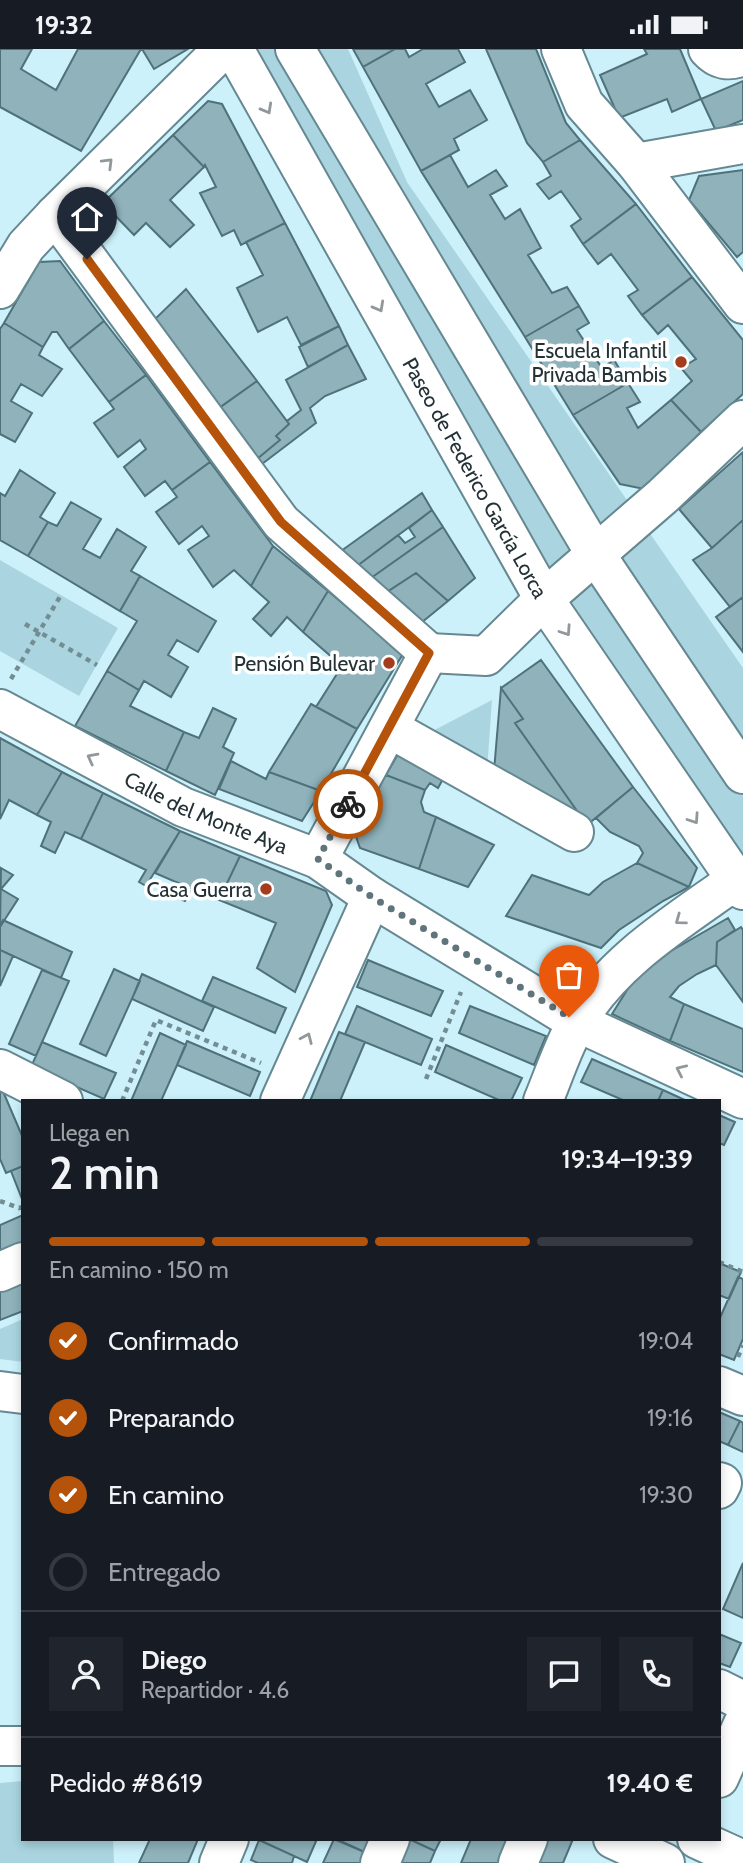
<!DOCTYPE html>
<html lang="es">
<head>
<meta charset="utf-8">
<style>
  :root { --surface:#171b24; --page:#20242c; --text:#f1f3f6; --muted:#9ea1a6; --line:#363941; --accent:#b45309 }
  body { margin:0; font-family:Cabin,sans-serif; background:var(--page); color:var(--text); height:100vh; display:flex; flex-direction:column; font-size:26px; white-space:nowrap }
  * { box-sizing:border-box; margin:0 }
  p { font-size:23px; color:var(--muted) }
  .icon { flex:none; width:38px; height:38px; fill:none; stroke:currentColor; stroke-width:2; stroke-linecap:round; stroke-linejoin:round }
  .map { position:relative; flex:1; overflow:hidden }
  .details { position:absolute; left:21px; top:1050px; width:700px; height:742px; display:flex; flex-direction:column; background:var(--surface); border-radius:0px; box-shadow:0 4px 10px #0003 }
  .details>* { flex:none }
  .pin { position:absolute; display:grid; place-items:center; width:60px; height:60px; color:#fff; margin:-72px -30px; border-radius:50% 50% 50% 0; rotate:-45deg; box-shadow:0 0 7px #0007 }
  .pin .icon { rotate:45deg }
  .courier { position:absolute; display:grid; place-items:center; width:70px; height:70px; margin:-35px; border:5px solid #b45309; border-radius:50%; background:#fff; color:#222; box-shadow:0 2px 9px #0007 }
  .overview em { font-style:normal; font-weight:600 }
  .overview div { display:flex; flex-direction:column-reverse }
  .overview { display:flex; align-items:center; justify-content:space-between; height:119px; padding:0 28px }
  h1 { font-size:46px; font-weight:600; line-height:52px }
  .bar { display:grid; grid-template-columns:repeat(4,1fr); gap:10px 7px; align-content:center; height:84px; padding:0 28px }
  .bar i { height:9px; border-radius:5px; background:var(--line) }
  .bar .current { background:var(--accent) }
  .bar p { grid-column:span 4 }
  .line { display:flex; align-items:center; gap:18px; padding:0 28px; border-top:2px solid var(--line) }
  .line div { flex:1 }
  .round { display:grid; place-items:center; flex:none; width:74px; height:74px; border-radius:0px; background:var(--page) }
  ol { padding:0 28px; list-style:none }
  li { display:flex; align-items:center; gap:21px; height:77px }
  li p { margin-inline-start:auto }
  li .icon { padding:7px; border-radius:50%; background:var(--accent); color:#fff; stroke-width:4 }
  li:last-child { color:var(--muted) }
  li i { width:38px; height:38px; border:4px solid var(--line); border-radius:50% }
  .status { display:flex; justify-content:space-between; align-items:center; height:49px; padding:0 35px; background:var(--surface); direction:ltr }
  .status svg { height:19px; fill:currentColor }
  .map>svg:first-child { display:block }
</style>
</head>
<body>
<div class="status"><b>19:32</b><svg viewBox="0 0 49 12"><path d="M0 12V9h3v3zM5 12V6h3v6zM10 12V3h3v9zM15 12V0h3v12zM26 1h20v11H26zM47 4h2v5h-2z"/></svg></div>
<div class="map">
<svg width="743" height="1814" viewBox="0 0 743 1814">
  <rect width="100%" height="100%" fill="#ccf1fb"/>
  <path fill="#aad5e0" d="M 236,0 L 348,0 L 407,133 L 743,619 L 743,841 Z
    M 0,511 L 118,579 L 79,647 L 0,602 Z
    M 492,651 L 487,722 L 425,686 Z
    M 23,1270 L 23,1313 L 0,1310 L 0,1280 Z
    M 23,1732 L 23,1790 L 113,1790 L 114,1814 L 0,1814 L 0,1734 Z"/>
  <path fill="#8fb2bb" stroke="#4f717a" stroke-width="2" d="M 0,0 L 32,0 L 21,20 L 56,41 L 78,0 L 141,0 L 81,102 L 0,58 Z
    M 142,0 L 188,0 L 154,20 Z
    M 353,0 L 395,0 L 363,18 Z
    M 395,0 L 405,0 L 409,8 L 423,0 L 458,0 L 465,13 L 426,35 L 439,58 L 470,41 L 487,71 L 454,90 L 459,101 L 421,122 L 363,18 Z
    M 486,0 L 536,0 L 566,74 L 580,91 L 543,113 L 527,94 Z
    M 644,0 L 680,0 L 701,50 L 672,63 L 667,50 L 619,69 L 600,26 L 647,5 Z
    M 743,32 L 743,71 L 716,82 L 701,50 Z
    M 208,52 L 222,55 L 285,174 L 241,196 L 234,181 L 222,187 L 200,144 L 216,138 L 205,116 L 204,118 L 173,86 Z
    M 173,86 L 204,118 L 170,151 L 194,176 L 170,198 L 146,174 L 134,186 L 103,154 Z
    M 580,91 L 636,155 L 583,195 L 571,177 L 581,170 L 561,142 L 549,150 L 537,135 L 551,127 L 543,113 Z
    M 450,106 L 468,138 L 496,121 L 507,137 L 490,146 L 505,170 L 520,160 L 541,199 L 528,206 L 552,244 L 567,238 L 579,257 L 525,288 L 421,122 Z
    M 743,121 L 743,203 L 737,208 L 689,151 L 699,127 Z
    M 636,155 L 692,228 L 642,266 L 628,247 L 638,241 L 611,205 L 598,215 L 583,195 Z
    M 285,174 L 339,277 L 301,296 L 287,268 L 258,283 L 237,239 L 263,226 L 246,193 Z
    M 60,212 L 104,272 L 69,300 L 57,283 L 52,283 L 43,298 L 4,274 L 39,213 Z
    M 692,228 L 743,291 L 743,345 L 701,383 L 671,351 L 692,332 L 681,319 L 696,310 L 668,276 L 658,285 L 642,266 Z
    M 186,240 L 257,332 L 219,359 L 153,272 Z
    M 579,257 L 589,274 L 577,281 L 602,319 L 614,311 L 628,334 L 573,366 L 525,288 Z
    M 104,272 L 146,326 L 109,353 L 69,300 Z
    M 4,274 L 43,298 L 39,306 L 62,320 L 42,347 L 21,335 L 11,352 L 32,364 L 15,393 L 0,385 L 0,280 Z
    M 339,277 L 348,296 L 308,318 L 299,298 Z
    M 348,296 L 366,330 L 325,347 L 310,359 L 316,374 L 262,415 L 257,410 L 280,391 L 276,387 L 289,375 L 287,372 L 301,361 L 286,331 Z
    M 146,326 L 210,413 L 172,441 L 165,432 L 145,447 L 124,418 L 146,400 L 140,391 L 118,408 L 94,374 L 114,360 L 109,353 Z
    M 257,332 L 289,375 L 276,387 L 280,391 L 257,410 L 219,359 Z
    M 628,334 L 640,353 L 627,359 L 638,379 L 671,351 L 701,383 L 644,440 L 620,435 L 573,366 Z
    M 743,403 L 743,471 L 712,499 L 679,460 Z
    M 210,413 L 273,497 L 251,537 L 234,521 L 213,538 L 188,501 L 209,487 L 202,477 L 179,495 L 156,463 L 177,448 L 172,441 Z
    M 20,421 L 55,444 L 40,468 L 48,473 L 28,507 L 0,491 L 0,444 L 5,447 Z
    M 422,444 L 432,461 L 357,517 L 341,502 Z
    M 71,453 L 101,470 L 83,500 L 100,509 L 117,480 L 146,498 L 131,522 L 140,527 L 120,562 L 28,507 L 48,473 L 57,477 Z
    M 432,461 L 443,478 L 371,529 L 357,517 L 398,486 L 405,494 L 415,488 L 409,479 Z
    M 743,471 L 743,548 L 730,558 L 693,511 L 712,499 Z
    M 443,478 L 475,529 L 448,552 L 416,524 L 387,543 L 371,529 Z
    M 273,497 L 328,542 L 303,583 L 287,568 L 271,587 L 253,570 L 269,553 L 251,537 Z
    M 416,524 L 448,552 L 421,574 L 387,543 Z
    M 140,527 L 216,572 L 198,603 L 177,591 L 168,606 L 188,618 L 171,648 L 144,632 L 139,641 L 107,622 L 137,572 L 120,562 Z
    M 328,542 L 403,605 L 357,680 L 316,658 L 342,617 L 303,583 Z
    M 743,548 L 743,603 L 716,568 Z
    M 541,611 L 633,738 L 587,776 L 515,674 L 523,670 L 501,639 Z
    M 107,622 L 139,641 L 130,657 L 184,683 L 166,722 L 75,677 Z
    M 501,639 L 523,670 L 515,674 L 587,776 L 493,734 Z
    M 311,655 L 357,680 L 321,742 L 269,723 Z
    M 213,659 L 236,670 L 223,698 L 234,704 L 215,746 L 166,722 L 184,683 L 199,689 Z
    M 0,689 L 62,723 L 37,766 L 9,751 L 0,770 Z
    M 406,691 L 450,717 L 438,739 L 430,734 L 425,741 L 386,726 Z
    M 231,712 L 266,730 L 269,723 L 321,742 L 302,772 L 219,740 Z
    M 62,723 L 103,744 L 81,790 L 65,783 L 55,804 L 41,797 L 51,773 L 37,766 Z
    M 386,726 L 425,741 L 421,753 L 424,763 L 436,768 L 419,820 L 360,799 L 353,779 Z
    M 633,738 L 697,819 L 689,838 L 637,814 L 643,804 L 639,797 L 610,783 L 596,769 Z
    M 103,744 L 180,782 L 146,837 L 139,833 L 146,821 L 81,790 Z
    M 436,768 L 494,796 L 468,838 L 419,820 Z
    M 180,782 L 240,807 L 219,851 L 191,840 L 185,852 L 177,849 L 183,836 L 155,824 Z
    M 240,807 L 326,842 L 332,856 L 295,943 L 257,919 L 276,874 L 219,851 Z
    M 637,814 L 689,838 L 663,852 L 619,881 L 601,899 L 506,867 L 532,826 L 589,846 L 603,833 Z
    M 1,819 L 13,826 L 1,840 L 18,850 L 0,878 Z
    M 728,869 L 735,881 L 717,893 L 716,916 L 697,925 L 679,937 L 670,948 L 684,955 L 670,992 L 612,965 L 629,938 L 648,919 L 664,906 Z
    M 3,871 L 72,903 L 61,929 L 0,901 L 0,878 Z
    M 741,878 L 743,881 L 743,953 L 716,916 L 717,893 Z
    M 0,901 L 13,907 L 0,937 Z
    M 368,911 L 443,942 L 431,967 L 357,938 Z
    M 114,920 L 140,932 L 106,1007 L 80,995 Z
    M 42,921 L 69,932 L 36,1007 L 9,995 Z
    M 142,925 L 214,958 L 203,982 L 132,950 Z
    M 213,928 L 286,959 L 275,984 L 202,952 Z
    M 684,955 L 743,980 L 743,1023 L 670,992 Z
    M 357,957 L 432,990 L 421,1016 L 345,985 Z
    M 470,957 L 546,987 L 534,1016 L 459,984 Z
    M 339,983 L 365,993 L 340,1052 L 310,1052 Z
    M 160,984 L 186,996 L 161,1052 L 131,1052 Z
    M 187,992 L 260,1023 L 250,1047 L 177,1016 Z
    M 42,993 L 116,1024 L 104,1050 L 31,1018 Z
    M 446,996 L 522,1029 L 511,1052 L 501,1052 L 435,1023 Z
    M 592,1010 L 663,1041 L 658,1052 L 625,1052 L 581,1033 Z
    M 2,1040 L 23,1089 L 23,1117 L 6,1124 L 0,1110 L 0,1041 Z
    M 663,1041 L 687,1052 L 658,1052 Z
    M 719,1066 L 735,1073 L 724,1096 L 719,1094 Z
    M 23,1117 L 23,1150 L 22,1150 L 11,1122 Z
    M 23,1166 L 23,1198 L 0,1208 L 0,1176 Z
    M 719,1214 L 741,1223 L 729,1250 L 719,1246 Z
    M 738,1228 L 743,1230 L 743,1290 L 734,1311 L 719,1305 L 719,1271 Z
    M 23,1230 L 23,1262 L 0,1271 L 0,1240 Z
    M 719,1363 L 740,1372 L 728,1396 L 719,1392 Z
    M 740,1372 L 743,1374 L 743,1403 L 728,1396 Z
    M 743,1514 L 743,1569 L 723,1560 Z
    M 719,1585 L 741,1594 L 730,1618 L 719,1614 Z
    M 150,1790 L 198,1790 L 188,1814 L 139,1814 Z
    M 257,1790 L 317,1790 L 307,1813 Z
    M 334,1790 L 369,1805 L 365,1814 L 323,1814 Z
    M 336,1790 L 375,1790 L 369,1805 Z
    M 402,1790 L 409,1790 L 435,1802 L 430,1814 L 392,1814 Z
    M 409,1790 L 441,1790 L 435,1802 Z
    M 471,1790 L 514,1790 L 504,1814 L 461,1814 Z
    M 540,1790 L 573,1790 L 563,1814 L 530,1814 Z
    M 259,1791 L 294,1807 L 292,1814 L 258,1814 L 251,1811 Z"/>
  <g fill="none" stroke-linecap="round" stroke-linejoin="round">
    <g stroke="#668891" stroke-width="42">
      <g id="minor">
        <path id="s1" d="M 234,0 L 544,550 L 743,841"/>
        <path d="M 295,0 L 596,506 L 743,725"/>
        <path d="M 561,0 L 584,55 L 636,114 L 743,255"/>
        <path d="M 708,0 C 718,11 729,13 743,7"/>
        <path d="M 636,114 L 743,95"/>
        <path d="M 55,166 L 281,473 L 429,604"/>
        <path d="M 0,240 L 26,197 L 55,166 L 223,0"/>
        <path d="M 429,604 L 486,607 L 544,550 L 663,447 L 743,371"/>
        <path id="s2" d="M 0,660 L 183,758 L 318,810 L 372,848 L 577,973 L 743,1050"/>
        <path d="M 389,679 L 574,783"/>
        <path d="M 318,810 L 429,604"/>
        <path d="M 0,1020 L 63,1052"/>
        <path d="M 280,1052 L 372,848"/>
        <path d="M 543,1052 C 554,1026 563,997 577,973 C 613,911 679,872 736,831"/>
        <path d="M 0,1223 L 23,1213"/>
        <path d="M 719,1337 L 743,1347"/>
        <path d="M 0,1342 L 23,1345"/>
        <path d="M 719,1433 L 722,1434 L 719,1440"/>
        <path d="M 719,1640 L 743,1652"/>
        <path d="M 0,1697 L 23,1697"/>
        <path d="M 719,1729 L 743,1675"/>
        <path d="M 613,1790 L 665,1814"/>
        <path d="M 697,1790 L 743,1811"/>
        <path d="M 219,1814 L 229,1790"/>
        <path d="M 380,1814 L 390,1790"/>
        <path d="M 518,1814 L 528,1790"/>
      </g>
    </g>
    <path stroke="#748d93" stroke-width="4.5" stroke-dasharray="5 5" stroke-linecap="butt" d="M 25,575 L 97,616
      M 11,630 L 61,546
      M 426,1030 L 461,943
      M 122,1052 L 156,971 L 261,1014
      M 0,1152 L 19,1159 L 23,1158
      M 719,1213 L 743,1223
      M 738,1308 L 743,1296"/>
    <use href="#minor" stroke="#fff" stroke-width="38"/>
  </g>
  <defs><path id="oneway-chevron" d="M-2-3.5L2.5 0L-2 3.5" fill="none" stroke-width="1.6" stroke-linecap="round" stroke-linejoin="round" transform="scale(1.75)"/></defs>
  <g stroke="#92989a">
    <use href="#oneway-chevron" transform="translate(267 60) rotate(61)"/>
    <use href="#oneway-chevron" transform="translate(108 114) rotate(-45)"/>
    <use href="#oneway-chevron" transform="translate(379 258) rotate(61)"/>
    <use href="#oneway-chevron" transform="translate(566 582) rotate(56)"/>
    <use href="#oneway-chevron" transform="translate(92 709) rotate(-152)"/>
    <use href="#oneway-chevron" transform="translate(694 770) rotate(56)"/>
    <use href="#oneway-chevron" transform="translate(680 871) rotate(144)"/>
    <use href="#oneway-chevron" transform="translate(307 989) rotate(-66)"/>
    <use href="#oneway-chevron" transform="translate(681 1021) rotate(-155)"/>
  </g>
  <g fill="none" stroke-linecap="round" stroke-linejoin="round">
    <path stroke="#5f757b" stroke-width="7" stroke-dasharray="0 12.6" d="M 348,755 L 318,810 L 372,848 L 569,968"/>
    <path stroke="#b45309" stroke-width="9" d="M 87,210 L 281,473 L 429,604 L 348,755"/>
  </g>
  <g fill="#a43c1e" stroke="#fff" stroke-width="2.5">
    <circle cx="681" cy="313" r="7"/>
    <circle cx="389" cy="614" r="7"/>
    <circle cx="266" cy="840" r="7"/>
  </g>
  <g text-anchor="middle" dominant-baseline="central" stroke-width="7" stroke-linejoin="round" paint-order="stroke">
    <g font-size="21" fill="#243236" stroke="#fff" text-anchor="end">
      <text x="667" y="301">Escuela Infantil<tspan x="667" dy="24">Privada Bambis</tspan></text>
      <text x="375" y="614">Pensión Bulevar</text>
      <text x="252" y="840">Casa Guerra</text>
    </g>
    <g font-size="21" fill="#243236" stroke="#fff">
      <text stroke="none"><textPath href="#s1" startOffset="492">Paseo de Federico García Lorca</textPath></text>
      <text stroke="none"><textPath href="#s2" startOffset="231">Calle del Monte Aya</textPath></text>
    </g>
  </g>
</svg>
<div class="pin" style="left:569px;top:968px;background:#ea580c"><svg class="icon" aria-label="bag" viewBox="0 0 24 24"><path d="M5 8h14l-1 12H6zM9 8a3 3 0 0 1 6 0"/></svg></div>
<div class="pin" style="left:87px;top:210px;background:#1f2937"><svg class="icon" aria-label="home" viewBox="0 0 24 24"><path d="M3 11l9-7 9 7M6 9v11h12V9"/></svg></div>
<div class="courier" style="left:348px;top:755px"><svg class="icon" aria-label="bike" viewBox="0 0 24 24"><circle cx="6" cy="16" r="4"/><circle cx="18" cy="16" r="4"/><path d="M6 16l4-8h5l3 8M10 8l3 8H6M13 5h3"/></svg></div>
<section class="details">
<div class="overview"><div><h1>2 min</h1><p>Llega en</p></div><em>19:34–19:39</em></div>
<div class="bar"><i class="current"></i><i class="current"></i><i class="current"></i><i></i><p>En camino · 150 m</p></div>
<ol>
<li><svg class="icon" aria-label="check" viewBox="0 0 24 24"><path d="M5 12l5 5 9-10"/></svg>Confirmado<p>19:04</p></li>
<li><svg class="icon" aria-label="check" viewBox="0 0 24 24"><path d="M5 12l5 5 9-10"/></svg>Preparando<p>19:16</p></li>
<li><svg class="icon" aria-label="check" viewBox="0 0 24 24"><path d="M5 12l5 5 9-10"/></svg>En camino<p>19:30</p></li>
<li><i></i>Entregado</li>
</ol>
<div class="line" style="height:126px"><a class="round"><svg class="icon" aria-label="person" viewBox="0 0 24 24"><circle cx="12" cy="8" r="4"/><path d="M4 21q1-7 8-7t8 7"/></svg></a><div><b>Diego</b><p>Repartidor · 4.6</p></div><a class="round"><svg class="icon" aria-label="chat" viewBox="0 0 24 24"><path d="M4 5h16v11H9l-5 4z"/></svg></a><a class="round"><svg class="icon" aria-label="phone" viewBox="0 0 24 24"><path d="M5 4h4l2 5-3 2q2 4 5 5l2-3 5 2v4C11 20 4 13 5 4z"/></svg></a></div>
<div class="line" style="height:91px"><div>Pedido #8619</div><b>19.40 €</b></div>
</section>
</div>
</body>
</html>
